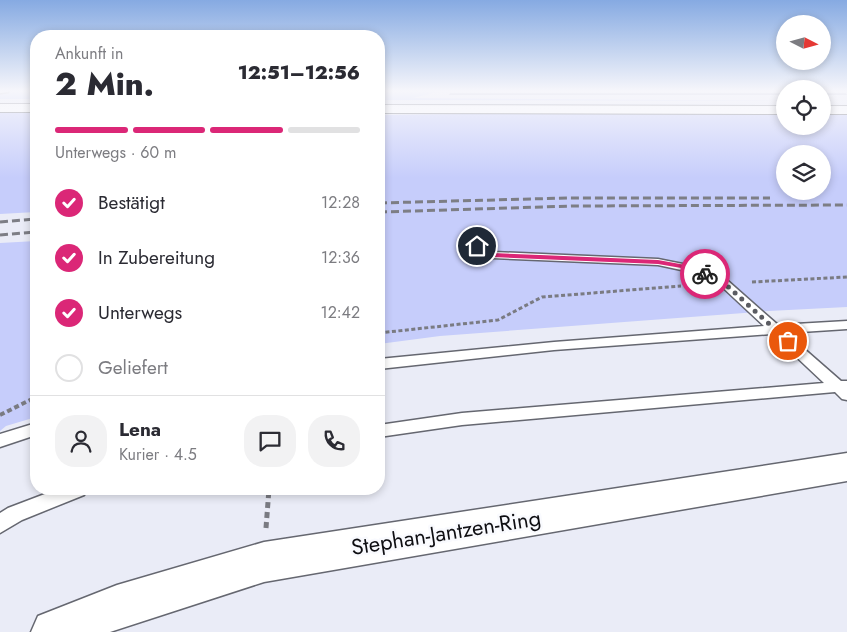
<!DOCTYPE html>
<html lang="de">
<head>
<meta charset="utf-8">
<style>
  :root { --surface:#fff; --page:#f2f2f3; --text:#2b2b33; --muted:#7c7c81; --line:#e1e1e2; --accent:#db2777 }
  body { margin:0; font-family:Jost,sans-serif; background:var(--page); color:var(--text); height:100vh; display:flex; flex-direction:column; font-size:19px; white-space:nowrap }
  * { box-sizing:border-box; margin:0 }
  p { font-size:16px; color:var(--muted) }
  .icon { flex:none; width:28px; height:28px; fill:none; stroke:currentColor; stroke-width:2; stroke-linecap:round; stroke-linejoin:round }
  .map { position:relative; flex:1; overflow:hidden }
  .panel { position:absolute; left:30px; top:30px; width:355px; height:465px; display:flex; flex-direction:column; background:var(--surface); border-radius:20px; box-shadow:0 2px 8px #0003 }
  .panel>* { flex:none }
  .needle { width:32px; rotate:96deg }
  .controls { position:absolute; left:776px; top:15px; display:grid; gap:10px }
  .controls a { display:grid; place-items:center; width:55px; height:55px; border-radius:50%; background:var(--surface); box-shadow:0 2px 8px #0003; font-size:25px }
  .pin { position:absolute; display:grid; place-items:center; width:42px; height:42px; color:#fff; margin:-21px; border:2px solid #fff; border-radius:50%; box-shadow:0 1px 5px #0007 }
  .courier { position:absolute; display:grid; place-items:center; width:50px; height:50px; margin:-25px; border:4px solid #db2777; border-radius:50%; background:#fff; color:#222; box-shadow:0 1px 6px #0007 }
  .summary em { font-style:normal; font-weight:800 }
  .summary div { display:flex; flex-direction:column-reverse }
  .summary { display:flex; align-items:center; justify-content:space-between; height:85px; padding:0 25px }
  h1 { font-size:32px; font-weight:800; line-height:38px }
  .bar { display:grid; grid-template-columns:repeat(4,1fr); gap:8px 5px; align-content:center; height:60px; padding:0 25px }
  .bar i { height:6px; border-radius:4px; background:var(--line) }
  .bar .current { background:var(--accent) }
  .bar p { grid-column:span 4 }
  .line { display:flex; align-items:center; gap:12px; padding:0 25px; border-top:1px solid var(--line) }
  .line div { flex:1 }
  .round { display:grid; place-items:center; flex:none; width:52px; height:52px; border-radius:20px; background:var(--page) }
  ol { padding:0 25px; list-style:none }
  li { display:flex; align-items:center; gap:15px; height:55px }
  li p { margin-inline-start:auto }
  li .icon { padding:5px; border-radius:50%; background:var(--accent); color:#fff; stroke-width:4 }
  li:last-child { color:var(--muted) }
  li i { width:28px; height:28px; border:2px solid var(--line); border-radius:50% }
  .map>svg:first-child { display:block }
</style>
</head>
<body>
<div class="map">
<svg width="847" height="632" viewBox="0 0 847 632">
  <rect width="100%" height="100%" fill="#eaecf7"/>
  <path fill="#c6cdfb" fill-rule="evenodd" d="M 36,90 L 36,99 L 0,99 L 0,91 Z
    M 379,90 L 445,90 L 413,98 L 785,101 L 379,100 Z
    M 572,90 L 785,90 L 785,92 Z
    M 379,104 L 785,105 L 785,107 L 379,106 Z
    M 0,112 L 36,113 L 36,212 L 0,214 Z
    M 464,114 L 785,114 L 785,126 L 822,126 L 823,114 L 847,115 L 847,307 L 769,311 L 440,336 L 379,344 L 379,115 ZM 785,154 L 822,154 L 822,191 L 785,191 Z
    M 36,241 L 36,417 L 6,426 L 0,431 L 0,243 Z"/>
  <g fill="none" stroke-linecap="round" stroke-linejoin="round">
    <path fill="#6c719d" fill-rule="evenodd" d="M 450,93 L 785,93 L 785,95 L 449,95 Z
      M 822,93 L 846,93 L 847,95 L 822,95 Z"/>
    <g stroke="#656770" stroke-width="3">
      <path id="service" d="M 477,243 L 494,252 L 658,259 L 693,266 L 728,281 L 778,325 L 847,321 L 847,329 L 786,333 L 841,381 L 847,381 L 847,400 L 842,399 L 835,392 L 462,425 L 379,437 L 379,425 L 462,413 L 824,383 L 772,334 L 554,350 L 379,369 L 379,359 L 554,342 L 764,326 L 720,285 L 686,271 L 658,265 L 492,258 L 473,248 L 472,246 Z
        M 36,423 L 36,435 L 0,447 L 0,434 Z
        M 58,489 L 87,489 L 84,495 L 22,520 L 0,533 L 0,513 L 8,508 Z"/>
    </g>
    <g stroke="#656770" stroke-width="3">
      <path id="minor" d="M 0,90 L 9,90 L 8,92 L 0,93 Z
        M 847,453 L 847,481 L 264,582 L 110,632 L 31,632 L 38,616 L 117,585 L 264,542 Z"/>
    </g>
    <g stroke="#656770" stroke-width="2">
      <path id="trunk" d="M 0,104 L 36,104 L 36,112 L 0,112 Z
        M 379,105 L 785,106 L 785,114 L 379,113 Z
        M 822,106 L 847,106 L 847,114 L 822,114 Z"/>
    </g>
    <path stroke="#7a7b82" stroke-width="3" stroke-dasharray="4 2.5" stroke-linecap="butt" d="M 752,282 L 847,277
      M 379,333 L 498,320 L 542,297 L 681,286"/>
    <path stroke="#7a7b82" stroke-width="4" stroke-dasharray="5 3" stroke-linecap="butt" d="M 0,415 L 36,397"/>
    <path stroke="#7a7b82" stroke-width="5" stroke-dasharray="6 4" stroke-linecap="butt" d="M 266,528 L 269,489"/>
    <use href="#service" fill="#fff" fill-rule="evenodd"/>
    <use href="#minor" fill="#fff" fill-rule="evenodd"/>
    <use href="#trunk" fill="#fff" fill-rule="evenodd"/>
    <path stroke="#7d7e85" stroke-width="3" stroke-dasharray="8 4" stroke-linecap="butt" d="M 379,203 L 567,198 L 770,198
      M 379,212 L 574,206 L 847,205
      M 0,222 L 36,219
      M 0,235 L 36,232"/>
  </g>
  <linearGradient id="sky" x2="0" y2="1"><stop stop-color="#86aae2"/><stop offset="0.51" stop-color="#f6f6fb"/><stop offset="1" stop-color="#f6f6fb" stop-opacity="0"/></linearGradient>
  <rect width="847" height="178" fill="url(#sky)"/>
  <path fill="#db2777" d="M 474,244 L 479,244 L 493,253 L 658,260 L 691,266 L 709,274 L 705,276 L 687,269 L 658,264 L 492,257 L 474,247 Z"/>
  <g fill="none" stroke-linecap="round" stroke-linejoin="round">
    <path stroke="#5b5c62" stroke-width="5" stroke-dasharray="0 9" d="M 705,274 L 724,283 L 788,341"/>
  </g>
  <g text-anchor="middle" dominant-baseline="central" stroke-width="5" stroke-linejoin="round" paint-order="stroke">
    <g font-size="22" fill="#0e0e12" stroke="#f9fafe">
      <text transform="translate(446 532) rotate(-9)">Stephan-Jantzen-Ring</text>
    </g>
  </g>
</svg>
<div class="controls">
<a><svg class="needle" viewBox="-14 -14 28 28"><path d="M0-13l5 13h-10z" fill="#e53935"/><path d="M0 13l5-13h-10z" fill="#7c7c81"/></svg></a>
<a><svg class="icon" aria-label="locate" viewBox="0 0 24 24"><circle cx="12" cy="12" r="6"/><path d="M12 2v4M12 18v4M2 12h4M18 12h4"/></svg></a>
<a><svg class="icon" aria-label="layers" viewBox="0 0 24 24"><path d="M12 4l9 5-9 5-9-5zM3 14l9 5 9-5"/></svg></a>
</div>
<div class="pin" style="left:788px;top:341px;background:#ea580c"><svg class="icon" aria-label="bag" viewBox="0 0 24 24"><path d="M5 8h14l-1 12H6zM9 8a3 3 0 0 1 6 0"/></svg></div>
<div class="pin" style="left:477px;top:246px;background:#1f2937"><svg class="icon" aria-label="home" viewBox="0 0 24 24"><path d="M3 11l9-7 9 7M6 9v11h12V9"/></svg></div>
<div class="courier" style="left:705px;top:274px"><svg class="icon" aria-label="bike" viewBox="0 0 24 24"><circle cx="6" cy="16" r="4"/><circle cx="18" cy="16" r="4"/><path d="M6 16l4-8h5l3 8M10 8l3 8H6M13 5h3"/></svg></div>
<section class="panel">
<div class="summary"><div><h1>2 Min.</h1><p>Ankunft in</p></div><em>12:51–12:56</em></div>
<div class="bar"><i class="current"></i><i class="current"></i><i class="current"></i><i></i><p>Unterwegs · 60 m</p></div>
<ol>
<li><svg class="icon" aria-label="check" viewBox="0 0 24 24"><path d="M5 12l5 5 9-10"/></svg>Bestätigt<p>12:28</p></li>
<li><svg class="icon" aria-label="check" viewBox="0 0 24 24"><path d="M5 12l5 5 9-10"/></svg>In Zubereitung<p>12:36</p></li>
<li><svg class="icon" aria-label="check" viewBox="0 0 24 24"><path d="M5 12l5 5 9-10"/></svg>Unterwegs<p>12:42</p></li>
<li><i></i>Geliefert</li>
</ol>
<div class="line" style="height:90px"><a class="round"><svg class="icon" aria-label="person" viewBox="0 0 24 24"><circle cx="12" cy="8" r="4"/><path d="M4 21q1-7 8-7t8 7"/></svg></a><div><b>Lena</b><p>Kurier · 4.5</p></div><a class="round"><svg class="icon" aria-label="chat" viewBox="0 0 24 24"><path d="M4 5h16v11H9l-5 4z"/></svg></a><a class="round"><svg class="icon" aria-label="phone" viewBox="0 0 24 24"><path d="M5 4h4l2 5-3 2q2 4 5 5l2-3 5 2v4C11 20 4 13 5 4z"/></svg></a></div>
</section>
</div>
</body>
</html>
